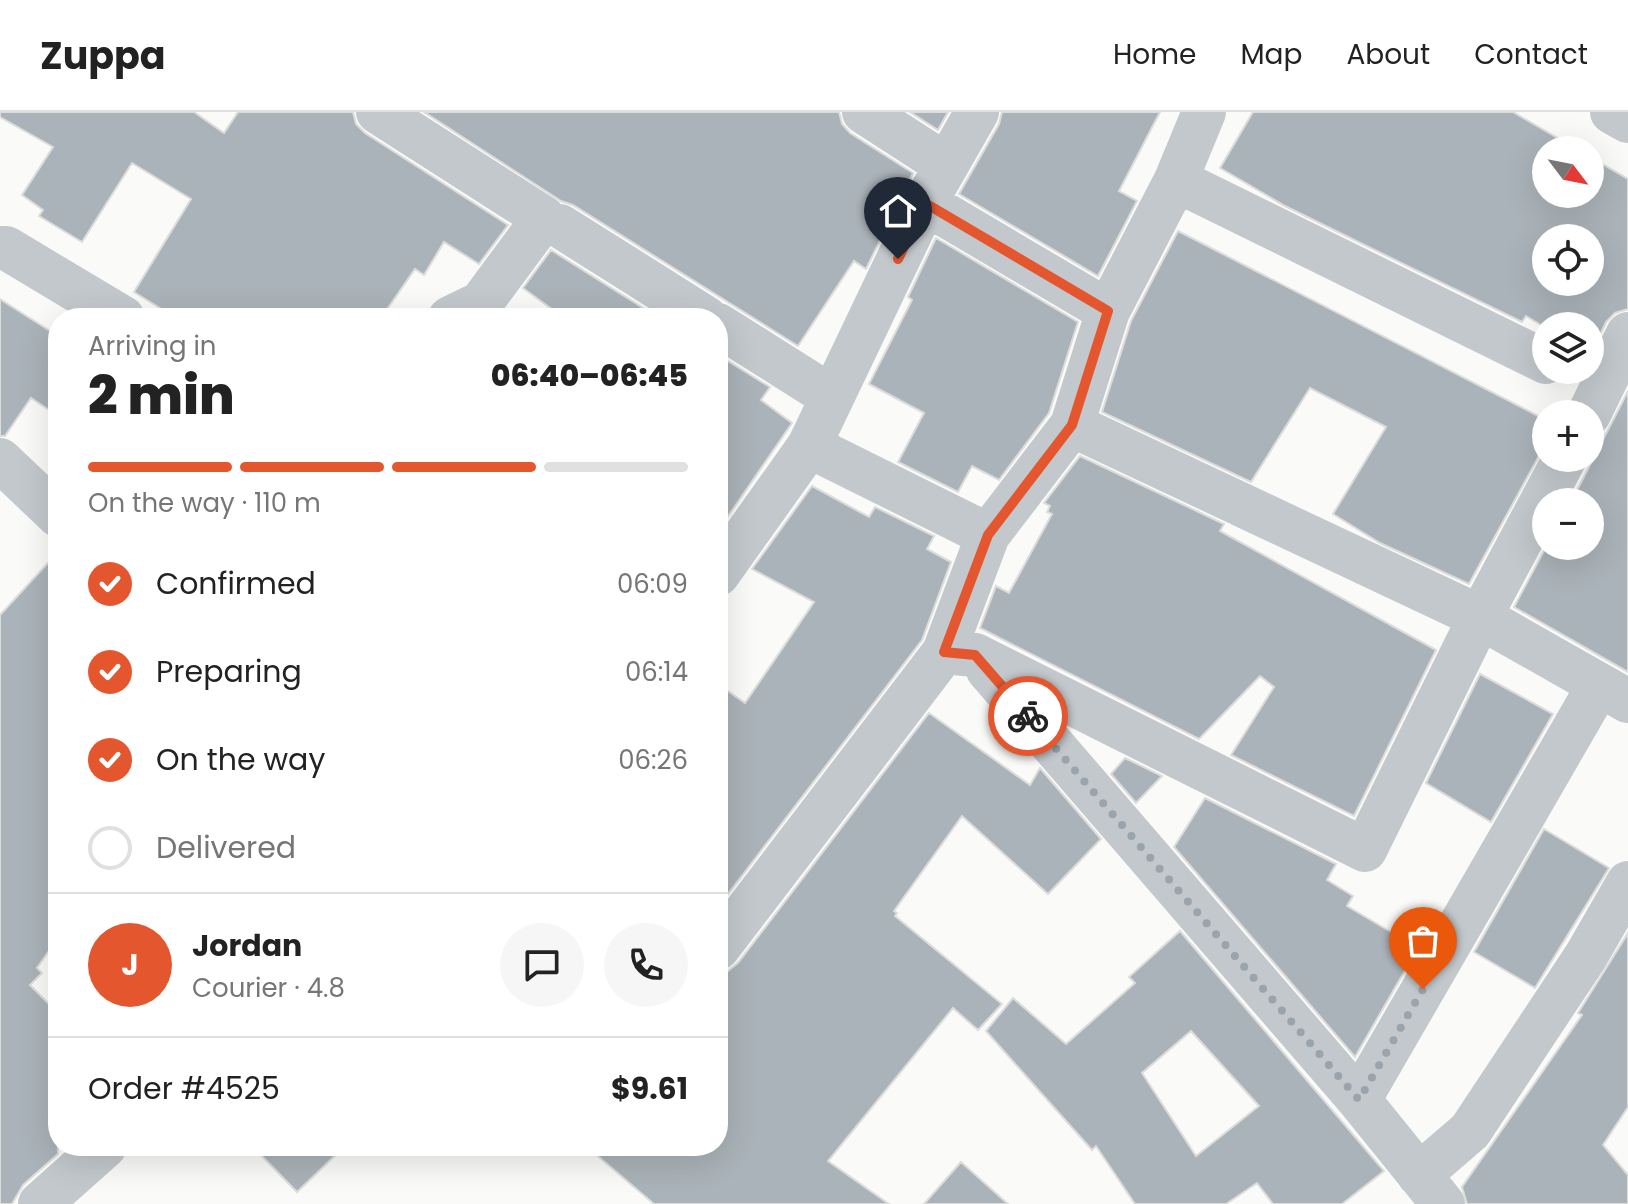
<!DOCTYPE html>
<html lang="en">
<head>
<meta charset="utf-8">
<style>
  :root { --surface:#fff; --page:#f6f6f6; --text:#222; --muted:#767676; --line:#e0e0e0; --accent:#e4572e }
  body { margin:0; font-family:Poppins,sans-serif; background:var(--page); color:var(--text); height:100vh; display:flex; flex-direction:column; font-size:30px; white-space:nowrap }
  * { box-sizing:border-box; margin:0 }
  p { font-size:26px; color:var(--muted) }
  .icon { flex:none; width:44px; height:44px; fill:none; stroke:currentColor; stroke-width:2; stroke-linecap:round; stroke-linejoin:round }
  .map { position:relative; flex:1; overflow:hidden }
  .side { position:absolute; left:48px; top:196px; width:680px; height:848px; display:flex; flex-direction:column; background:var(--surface); border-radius:32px; box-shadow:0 8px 32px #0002 }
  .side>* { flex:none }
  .needle { width:52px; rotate:122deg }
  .buttons { position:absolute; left:1532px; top:24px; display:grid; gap:16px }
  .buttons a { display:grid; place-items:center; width:72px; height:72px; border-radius:50%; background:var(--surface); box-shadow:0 8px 32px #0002; font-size:40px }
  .pin { position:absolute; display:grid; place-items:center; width:68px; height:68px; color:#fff; margin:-82px -34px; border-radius:50% 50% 50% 0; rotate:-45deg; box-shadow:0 0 8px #0007 }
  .pin .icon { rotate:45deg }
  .courier { position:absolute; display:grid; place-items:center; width:80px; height:80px; margin:-40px; border:6px solid #e4572e; border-radius:50%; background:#fff; color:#222; box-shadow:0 2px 10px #0007 }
  .overview em { font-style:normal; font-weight:800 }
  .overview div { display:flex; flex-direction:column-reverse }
  .overview { display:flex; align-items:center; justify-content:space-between; height:136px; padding:0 40px }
  h1 { font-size:52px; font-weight:800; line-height:60px }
  .bar { display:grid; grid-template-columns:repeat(4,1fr); gap:12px 8px; align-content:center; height:96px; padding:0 40px }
  .bar i { height:10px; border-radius:6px; background:var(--line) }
  .bar .current { background:var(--accent) }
  .bar p { grid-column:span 4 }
  .line { display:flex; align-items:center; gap:20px; padding:0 40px; border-top:2px solid var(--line) }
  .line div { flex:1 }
  .round { display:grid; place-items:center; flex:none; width:84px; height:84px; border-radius:42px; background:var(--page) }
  ol { padding:0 40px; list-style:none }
  li { display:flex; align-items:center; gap:24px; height:88px }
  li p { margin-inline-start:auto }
  li .icon { padding:8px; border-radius:50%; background:var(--accent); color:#fff; stroke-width:4 }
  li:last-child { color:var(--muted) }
  li i { width:44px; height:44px; border:4px solid var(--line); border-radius:50% }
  header { display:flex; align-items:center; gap:48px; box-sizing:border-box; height:112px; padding:0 40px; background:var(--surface); border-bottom:2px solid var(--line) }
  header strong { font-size:38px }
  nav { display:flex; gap:44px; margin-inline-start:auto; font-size:28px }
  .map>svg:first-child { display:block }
</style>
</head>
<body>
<header>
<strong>Zuppa</strong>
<nav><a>Home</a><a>Map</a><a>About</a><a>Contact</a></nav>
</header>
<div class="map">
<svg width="1628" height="1092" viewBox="0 0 1628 1092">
  <rect width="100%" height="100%" fill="#fafaf8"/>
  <path fill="#aab3b9" stroke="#dcdcda" stroke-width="2" fill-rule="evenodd" d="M 0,0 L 194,0 L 224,21 L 238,0 L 353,0 L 356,12 L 365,21 L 508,113 L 479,152 L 444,130 L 424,163 L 415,157 L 381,206 L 176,206 L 134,180 L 191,87 L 132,51 L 82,130 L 39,104 L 43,98 L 22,83 L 53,35 L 0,5 Z
    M 424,0 L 839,0 L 842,12 L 850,21 L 913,61 L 866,157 L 854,149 L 798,234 L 573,93 L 561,89 Z
    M 910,0 L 948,0 L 938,18 Z
    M 1002,0 L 1160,0 L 1119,79 L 1137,89 L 1098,164 L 959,82 L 999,12 Z
    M 1253,0 L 1513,0 L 1578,38 L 1546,38 L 1546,82 L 1590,82 L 1590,45 L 1628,67 L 1628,197 L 1615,201 L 1606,210 L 1591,241 L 1590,214 L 1546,216 L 1526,204 L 1522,210 L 1285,94 L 1220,56 ZM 1546,126 L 1590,126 L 1590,170 L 1546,170 Z
    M 1178,119 L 1546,308 L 1546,331 L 1469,472 L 1380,431 L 1333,402 L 1386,315 L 1310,276 L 1251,370 L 1102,300 L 1131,209 Z
    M 936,126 L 1078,210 L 1049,301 L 999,368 L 972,354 L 958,380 L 898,350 L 924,301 L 869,272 L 912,188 L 908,185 Z
    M 551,138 L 659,206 L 564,206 L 523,176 Z
    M 0,187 L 58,224 L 58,304 L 31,286 L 5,324 L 0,324 Z
    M 718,243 L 770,275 L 761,288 L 792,311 L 718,419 Z
    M 1628,279 L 1628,560 L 1514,495 L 1546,435 L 1546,438 L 1548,434 L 1590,434 L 1590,390 L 1571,390 Z
    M 1080,344 L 1224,412 L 1220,419 L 1436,538 L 1354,704 L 1231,643 L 1274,575 L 1260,564 L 1199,627 L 980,516 L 996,474 L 1009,481 L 1052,402 L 1047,400 L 1050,394 L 1044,391 Z
    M 812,374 L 869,405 L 875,395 L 934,424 L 927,437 L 951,450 L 922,528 L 718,795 L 718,572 L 745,591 L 814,490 L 752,457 Z
    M 58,440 L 58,826 L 37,856 L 42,861 L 30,873 L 58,901 L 58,1042 L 23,1073 L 12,1092 L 0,1092 L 0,503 Z
    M 1480,562 L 1553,602 L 1491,710 L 1426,671 Z
    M 929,601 L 1030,673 L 1040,656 L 1101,727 L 1048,782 L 962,704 L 894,799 L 897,801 L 895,804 L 1002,892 L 978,918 L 953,896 L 828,1049 L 889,1092 L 654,1092 L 586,1034 L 718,1034 L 718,860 L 728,859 L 738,851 Z
    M 1125,646 L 1162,664 L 1136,691 L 1111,662 Z
    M 1205,686 L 1336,752 L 1327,768 L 1353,784 L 1347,794 L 1418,836 L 1355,945 L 1174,735 Z
    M 1544,717 L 1609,756 L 1535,876 L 1474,840 Z
    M 1180,819 L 1384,1059 L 1342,1092 L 1273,1092 L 1257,1071 L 1226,1092 L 1135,1092 L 1096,1034 L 1092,1038 L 986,919 L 1013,886 L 1066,932 L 1135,871 L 1129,865 ZM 1191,919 L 1259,994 L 1196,1044 L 1142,961 Z
    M 1628,821 L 1628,995 L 1603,1033 L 1628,1063 L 1628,1092 L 1467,1092 L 1462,1075 L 1582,903 L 1578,901 Z
    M 252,1034 L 345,1034 L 297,1080 Z
    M 961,1050 L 1008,1092 L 924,1092 Z"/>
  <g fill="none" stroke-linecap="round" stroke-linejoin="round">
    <path stroke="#c3c8cc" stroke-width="44" d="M 378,0 L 544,106 L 481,191 L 450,206
      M 864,0 L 946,53
      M 1612,0 L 1628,9
      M 1176,68 L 1546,250
      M 925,91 L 1108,199
      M 560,114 L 706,206
      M 0,136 L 6,136 L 123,206
      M 718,213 L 832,285
      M 1589,302 L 1628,222
      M 1072,313 L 1480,505 L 1628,589
      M 809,334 L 988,423
      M 0,348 L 58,403
      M 718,462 L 809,334 L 925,91 L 977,0
      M 944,540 L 975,543 L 1365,738 L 1480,505 L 1565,346
      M 988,558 L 1359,988 L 1443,1092
      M 718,836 L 944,540 L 988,423 L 1072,313 L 1108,199 L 1176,68 L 1204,0
      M 1359,988 L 1599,573
      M 1419,1063 L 1470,1019 L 1586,844 L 1628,771
      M 40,1092 L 105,1034"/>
  </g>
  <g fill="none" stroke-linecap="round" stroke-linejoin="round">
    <path stroke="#99a4ac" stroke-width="8" stroke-dasharray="0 14.4" d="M 1028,604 L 1359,988 L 1423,877"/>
    <path stroke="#e4572e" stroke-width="10" d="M 898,147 L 925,91 L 1108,199 L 1072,313 L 988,423 L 944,540 L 975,543 L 1028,604"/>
  </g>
</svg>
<div class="buttons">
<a><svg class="needle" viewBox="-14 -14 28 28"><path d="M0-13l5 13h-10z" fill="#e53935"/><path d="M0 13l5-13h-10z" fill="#767676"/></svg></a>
<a><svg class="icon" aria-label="locate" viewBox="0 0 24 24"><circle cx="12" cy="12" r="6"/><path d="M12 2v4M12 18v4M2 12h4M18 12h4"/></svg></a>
<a><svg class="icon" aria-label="layers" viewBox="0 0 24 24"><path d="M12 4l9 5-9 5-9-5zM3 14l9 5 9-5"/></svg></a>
<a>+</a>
<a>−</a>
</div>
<div class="pin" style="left:1423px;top:877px;background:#ea580c"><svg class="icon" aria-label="bag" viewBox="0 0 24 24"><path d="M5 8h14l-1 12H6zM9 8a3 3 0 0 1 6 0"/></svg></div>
<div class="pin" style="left:898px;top:147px;background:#1f2937"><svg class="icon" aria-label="home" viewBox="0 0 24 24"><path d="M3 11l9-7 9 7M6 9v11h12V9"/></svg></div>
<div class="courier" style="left:1028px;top:604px"><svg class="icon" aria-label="bike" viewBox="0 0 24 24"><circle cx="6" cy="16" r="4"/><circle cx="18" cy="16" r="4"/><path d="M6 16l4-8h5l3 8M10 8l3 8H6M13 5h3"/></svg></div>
<section class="side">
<div class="overview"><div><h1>2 min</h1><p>Arriving in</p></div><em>06:40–06:45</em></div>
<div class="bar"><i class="current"></i><i class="current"></i><i class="current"></i><i></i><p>On the way · 110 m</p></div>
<ol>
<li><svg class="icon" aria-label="check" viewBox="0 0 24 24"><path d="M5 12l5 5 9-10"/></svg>Confirmed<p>06:09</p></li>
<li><svg class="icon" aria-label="check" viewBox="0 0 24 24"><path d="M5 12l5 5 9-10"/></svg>Preparing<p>06:14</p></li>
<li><svg class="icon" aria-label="check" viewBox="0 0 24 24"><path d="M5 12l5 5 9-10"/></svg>On the way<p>06:26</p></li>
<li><i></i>Delivered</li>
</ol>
<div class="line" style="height:144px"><b class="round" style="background:var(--accent);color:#fff">J</b><div><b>Jordan</b><p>Courier · 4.8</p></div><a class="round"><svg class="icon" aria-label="chat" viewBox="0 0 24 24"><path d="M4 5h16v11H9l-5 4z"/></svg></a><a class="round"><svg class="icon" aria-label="phone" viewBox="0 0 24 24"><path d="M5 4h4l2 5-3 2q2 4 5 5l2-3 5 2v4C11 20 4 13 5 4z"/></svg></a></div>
<div class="line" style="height:104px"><div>Order #4525</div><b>$9.61</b></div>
</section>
</div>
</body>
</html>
